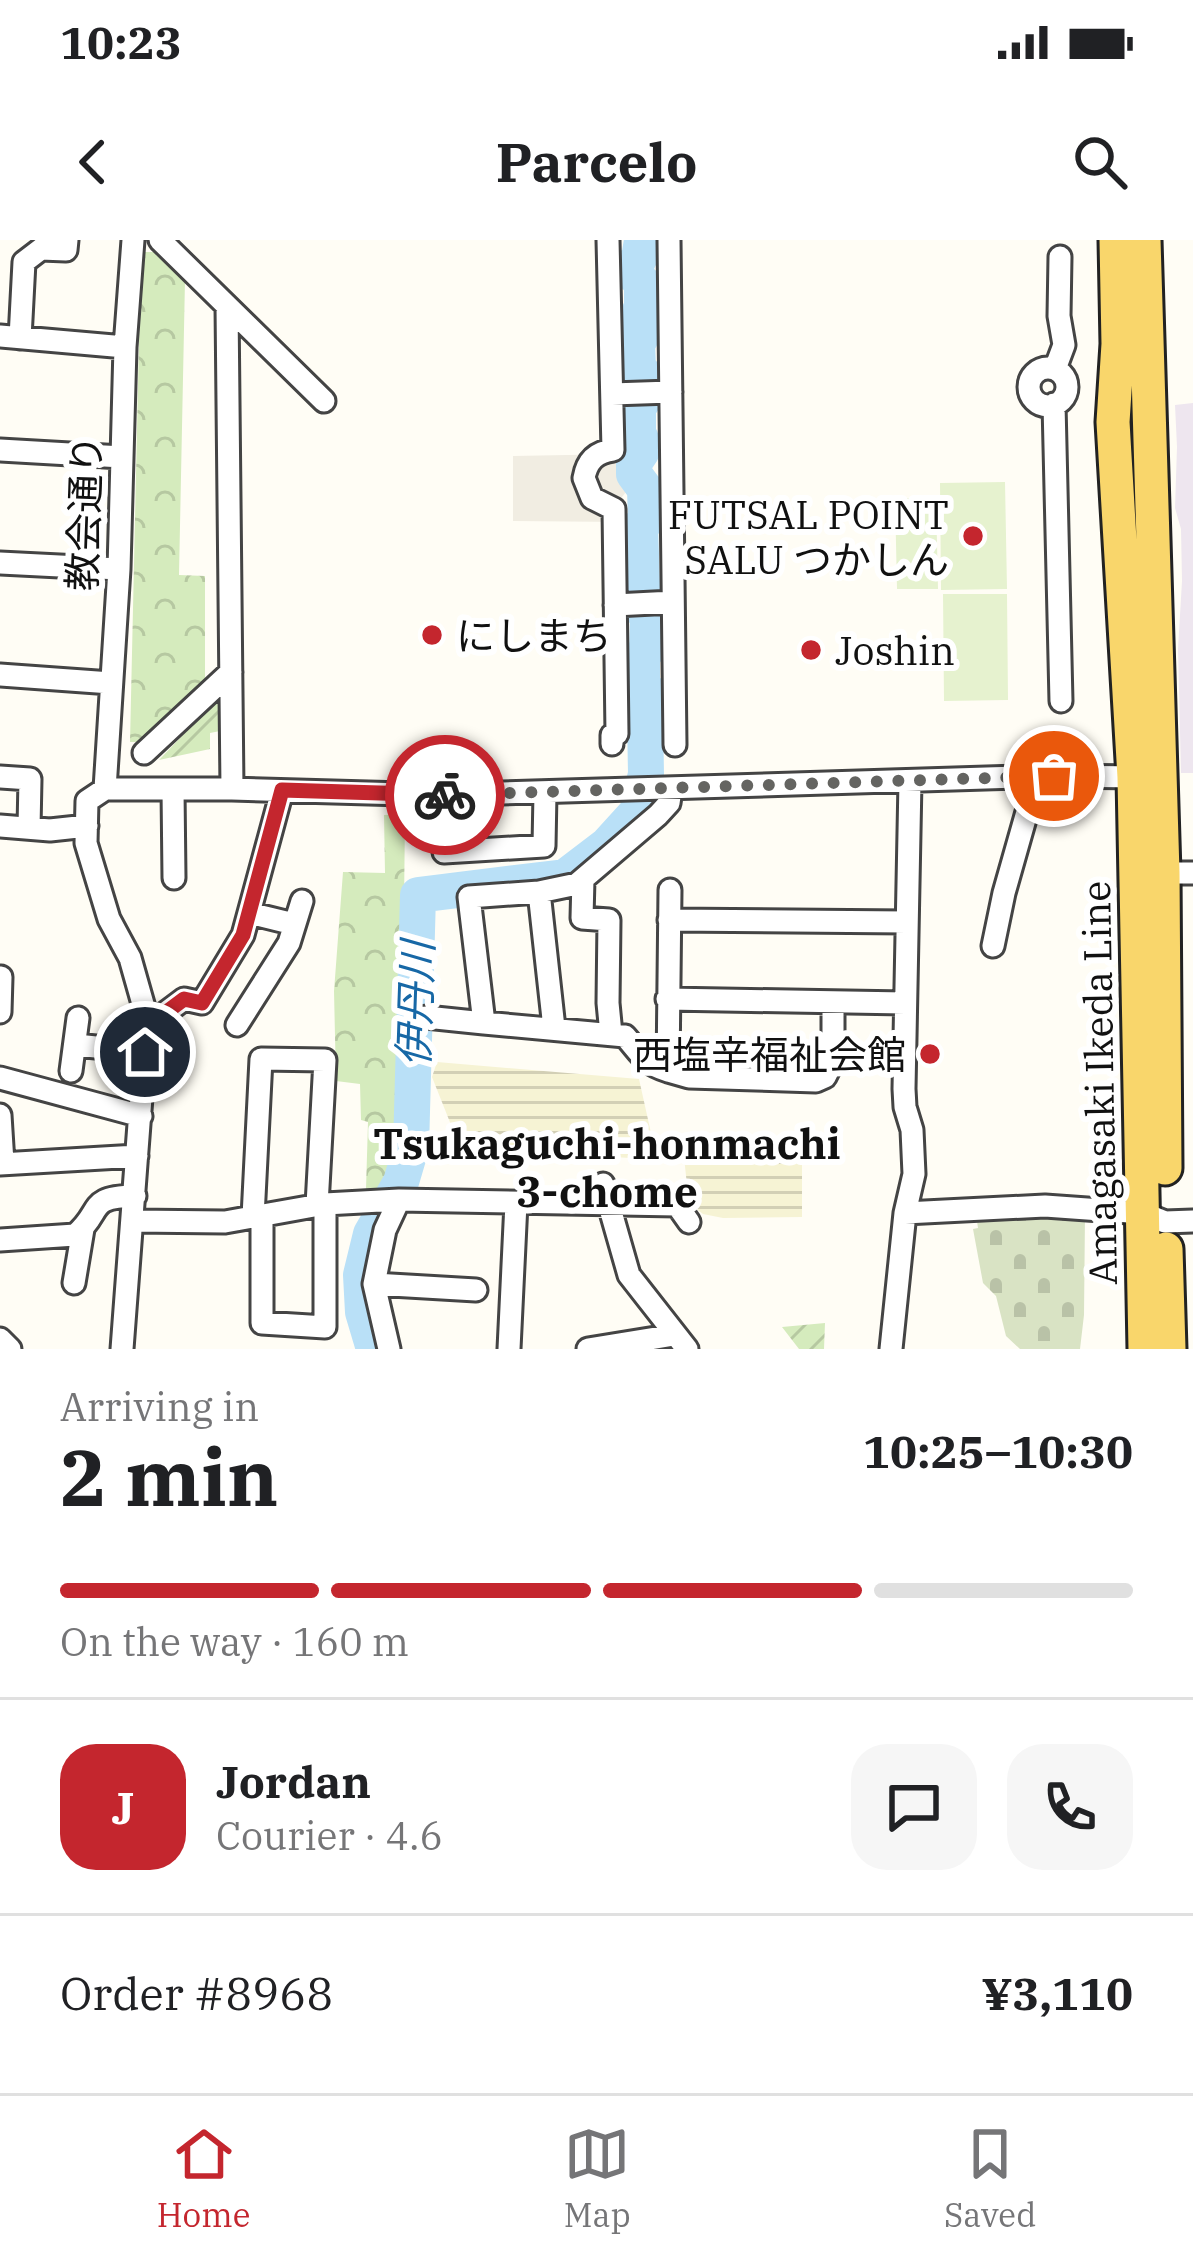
<!DOCTYPE html>
<html lang="en">
<head>
<meta charset="utf-8">
<style>
  :root { --surface:#fff; --page:#f6f6f6; --text:#202124; --muted:#757577; --line:#e0e0e0; --accent:#c4262e }
  body { margin:0; font-family:"IBM Plex Serif","Noto Sans JP",serif; background:var(--page); color:var(--text); height:100vh; display:flex; flex-direction:column; font-size:45px; white-space:nowrap }
  * { box-sizing:border-box; margin:0 }
  p { font-size:39px; color:var(--muted) }
  .icon { flex:none; width:66px; height:66px; fill:none; stroke:currentColor; stroke-width:2; stroke-linecap:round; stroke-linejoin:round }
  .map { position:relative; height:1109px; overflow:hidden }
  .drawer { display:flex; flex-direction:column; background:var(--surface); flex:1 }
  .drawer>* { flex:none }
  .pin { position:absolute; display:grid; place-items:center; width:102px; height:102px; color:#fff; margin:-51px; border:6px solid #fff; border-radius:50%; box-shadow:0 3px 12px #0007 }
  .courier { position:absolute; display:grid; place-items:center; width:120px; height:120px; margin:-60px; border:9px solid #c4262e; border-radius:50%; background:#fff; color:#222; box-shadow:0 3px 15px #0007 }
  .overview em { font-style:normal; font-weight:700 }
  .overview div { display:flex; flex-direction:column-reverse }
  .overview { display:flex; align-items:center; justify-content:space-between; height:204px; padding:0 60px }
  h1 { font-size:78px; font-weight:700; line-height:90px }
  .bar { display:grid; grid-template-columns:repeat(4,1fr); gap:18px 12px; align-content:center; height:144px; padding:0 60px }
  .bar i { height:15px; border-radius:9px; background:var(--line) }
  .bar .on { background:var(--accent) }
  .bar p { grid-column:span 4 }
  .line { display:flex; align-items:center; gap:30px; padding:0 60px; border-top:3px solid var(--line) }
  .line div { flex:1 }
  .round { display:grid; place-items:center; flex:none; width:126px; height:126px; border-radius:36px; background:var(--page) }
  .status { display:flex; justify-content:space-between; align-items:center; height:84px; padding:0 60px; background:var(--surface); direction:ltr }
  .status svg { height:33px; fill:currentColor }
  header { display:flex; justify-content:space-between; align-items:center; height:156px; padding:0 60px; background:var(--surface); font-size:54px; font-weight:700 }
  .tabs { display:flex; justify-content:space-around; align-items:center; height:168px; border-top:3px solid var(--line); background:var(--surface); font-size:33px; color:var(--muted) }
  .tabs a { display:grid; justify-items:center; gap:6px }
  .tabs .on { color:var(--accent) }
  .map>svg:first-child { display:block }
</style>
</head>
<body>
<div class="status"><b>10:23</b><svg viewBox="0 0 49 12"><path d="M0 12V9h3v3zM5 12V6h3v6zM10 12V3h3v9zM15 12V0h3v12zM26 1h20v11H26zM47 4h2v5h-2z"/></svg></div>
<header><svg class="icon" aria-label="back" viewBox="0 0 24 24"><path d="M15 5l-7 7 7 7"/></svg>Parcelo<svg class="icon" aria-label="search" viewBox="0 0 24 24"><circle cx="10" cy="10" r="6"/><path d="M15 15l6 6"/></svg></header>
<div class="map">
<svg width="1193" height="1109" viewBox="0 0 1193 1109">
  <defs>
    <pattern id="farmland-rules" width="6" height="5" patternUnits="userSpaceOnUse" patternTransform="scale(3)"><rect width="6" height="5" fill="#f6f3d4"/><path d="M0 2.5h6" fill="none" stroke="#d2cfb5"/></pattern>
    <pattern id="cemetery-stones" width="16" height="16" patternUnits="userSpaceOnUse" patternTransform="scale(3)"><rect width="16" height="16" fill="#d9e3c4"/><path d="M2 7V4a2 2 0 0 1 4 0v3zM10 15v-3a2 2 0 0 1 4 0v3z" fill="#b9c2a7"/></pattern>
    <pattern id="park-crowns" width="20" height="18" patternUnits="userSpaceOnUse" patternTransform="scale(3)"><rect width="20" height="18" fill="#d5ebbd"/><path d="M2 6a3 3 0 1 1 6 0M12 15a3 3 0 1 1 6 0" fill="none" stroke="#b6c8a1"/></pattern>
    <pattern id="garden-furrows" width="10" height="10" patternUnits="userSpaceOnUse" patternTransform="scale(3)"><rect width="10" height="10" fill="#d5ebbd"/><path d="M-1 1l2-2M0 10L10 0M9 11l2-2" fill="none" stroke="#b6c8a1"/></pattern>
  </defs>
  <rect width="100%" height="100%" fill="#fffdf5"/>
  <path fill="#eee6ef" d="M 1193,163 L 1193,533 L 1181,533 L 1178,409 L 1182,341 L 1181,289 L 1175,268 L 1177,207 L 1175,165 Z"/>
  <path fill="url(#farmland-rules)" d="M 437,822 L 639,839 L 653,902 L 646,919 L 482,909 L 457,900 L 432,837 Z
    M 682,899 L 802,899 L 802,977 L 723,978 L 703,974 L 689,963 Z"/>
  <path fill="url(#cemetery-stones)" d="M 976,975 L 1085,976 L 1084,1075 L 1080,1109 L 1020,1109 L 1006,1096 L 996,1056 L 983,1043 L 973,989 L 978,988 Z"/>
  <path fill="url(#park-crowns)" d="M 141,12 L 158,12 L 185,40 L 179,335 L 205,336 L 205,439 L 140,502 L 130,502 Z
    M 405,574 L 402,854 L 399,927 L 388,948 L 366,949 L 368,882 L 361,880 L 360,844 L 336,841 L 334,751 L 343,632 L 385,633 L 384,575 Z"/>
  <path fill="url(#garden-furrows)" d="M 222,454 L 220,491 L 210,493 L 210,509 L 159,520 Z
    M 825,1083 L 824,1109 L 799,1109 L 782,1087 Z"/>
  <path fill="#e6f2cf" d="M 1005,242 L 1007,349 L 941,350 L 940,243 Z
    M 895,258 L 936,258 L 938,349 L 897,349 Z
    M 943,354 L 1007,354 L 1008,460 L 944,461 Z"/>
  <path fill="#f1ede2" d="M 621,214 L 622,227 L 626,229 L 631,240 L 630,247 L 622,257 L 623,282 L 513,281 L 513,216 Z"/>
  <g fill="none" stroke-linecap="round" stroke-linejoin="round">
    <path stroke="#b9e0f7" stroke-width="36" d="M 374,1109 L 363,1072 L 361,1035 L 371,994 L 401,942 L 411,908 L 418,655 L 565,637 L 607,605 L 637,572 L 646,534 L 645,478 L 648,476 L 648,451 L 642,446 L 642,415 L 647,410 L 648,376 L 643,371 L 640,286 L 646,281 L 645,249 L 634,234 L 634,223 L 642,211 L 641,199 L 638,196 L 638,165 L 642,162 L 642,132 L 638,128 L 637,102 L 640,99 L 640,71 L 642,69 L 642,42 L 636,37 L 636,21 L 639,19 L 642,0"/>
    <g stroke="#444" stroke-width="27">
      <path id="street" d="M 160,0 L 324,161
        M 608,0 L 613,210 C 596,212 587,221 584,238 L 592,258 L 614,269 L 617,494 L 612,495 L 612,504
        M 669,0 L 675,505
        M 227,66 L 232,549
        M 0,96 L 125,107
        M 20,98 L 24,22 L 41,9 L 66,10 L 67,0
        M1029 147a19 19 0 1 1 38 0a19 19 0 1 1-38 0Z
        M 1055,129 L 1064,105 L 1059,76 L 1060,17
        M 612,154 L 671,152
        M 1054,164 L 1061,461
        M 0,210 L 122,217
        M 0,323 L 119,329
        M 615,365 L 673,362
        M 0,435 L 111,443
        M 144,513 L 231,432
        M 0,537 L 30,539 L 29,588
        M 105,549 L 119,329 L 125,107 L 133,0
        M 173,550 L 174,638
        M 439,555 L 444,612 L 544,606 L 545,553
        M 0,586 L 50,590 L 87,586
        M 1152,633 L 1193,633
        M 583,639 L 582,678 L 609,680 L 608,763 L 611,794
        M 670,650 L 668,831 L 689,837 L 816,841 L 825,837 L 833,821 L 833,763
        M 539,652 L 554,788
        M 249,673 L 294,684
        M 669,680 L 907,682
        M 993,706 L 1004,653 L 1029,565 L 1030,538
        M 667,759 L 905,763
        M 0,772 L 1,737
        M 426,777 L 484,783
        M 147,778 L 160,777 L 184,759 L 202,763 L 243,695 L 282,551
        M 237,785 L 289,703 L 302,661
        M 76,805 L 145,812
        M 71,831 L 78,778
        M 668,831 C 643,823 641,814 625,796 L 484,783 L 469,657 L 539,652 L 577,644 L 658,575 L 669,563 L 671,549
        M 0,838 L 141,876
        M 0,875 L 3,923
        M 0,924 L 137,916
        M 603,944 L 629,1035 L 687,1109
        M 325,964 L 399,960
        M 905,973 L 1045,966 L 1143,973 L 1165,982 L 1193,981
        M 253,977 L 261,819 L 325,820 L 317,965
        M 133,981 L 225,982 L 325,964 L 325,1087 L 262,1083 L 262,975
        M 0,1000 L 75,995 C 104,971 85,957 135,956
        M 74,1043 L 83,989
        M 374,1044 L 476,1050
        M 0,1099 L 10,1109
        M 122,1109 L 147,778 L 130,718 L 109,679 L 86,603 L 87,561 L 105,549 L 232,549 L 439,555 L 1054,536 L 1141,537
        M 389,1109 L 374,1044 L 385,990 L 399,960 L 677,965 L 689,982
        M 509,1109 L 516,963
        M 588,1109 L 674,1095
        M 891,1109 L 905,973 L 914,934 L 912,890 L 905,867 L 904,849 L 910,541"/>
    </g>
    <g stroke="#222" stroke-width="39">
      <path id="primary" d="M 1116,0 L 1118,104 L 1113,182 L 1134,537 L 1145,1109
        M 1144,0 L 1163,633 L 1165,928
        M 1166,1009 L 1169,1109"/>
    </g>
    <use href="#street" stroke="#fff" stroke-width="21"/>
    <use href="#primary" stroke="#f9d66b" stroke-width="33"/>
  </g>
  <g fill="none" stroke-linecap="round" stroke-linejoin="round">
    <path stroke="#646461" stroke-width="12" stroke-dasharray="0 21.6" d="M 445,555 L 1054,536"/>
    <path stroke="#c4262e" stroke-width="15" d="M 145,812 L 147,778 L 160,777 L 184,759 L 202,763 L 243,695 L 282,550 L 445,555"/>
  </g>
  <g fill="#c4262e" stroke="#fff" stroke-width="4.5">
    <circle cx="973" cy="296" r="12"/>
    <circle cx="432" cy="395" r="12"/>
    <circle cx="811" cy="410" r="12"/>
    <circle cx="930" cy="814" r="12"/>
  </g>
  <g text-anchor="middle" dominant-baseline="central" stroke-width="12" stroke-linejoin="round" paint-order="stroke">
    <g font-size="39" fill="#111" stroke="#fff">
      <text transform="translate(84 273) rotate(-88)">教会通り</text>
      <text transform="translate(1099 843) rotate(-91)">Amagasaki Ikeda Line</text>
    </g>
    <g font-size="39" fill="#111" stroke="#fff" text-anchor="end">
      <text x="949" y="274">FUTSAL POINT<tspan x="949" dy="45">SALU つかしん</tspan></text>
      <text x="456" y="395" text-anchor="start">にしまち</text>
      <text x="835" y="410" text-anchor="start">Joshin</text>
      <text x="906" y="814">西塩辛福祉会館</text>
    </g>
    <g font-size="42" font-style="italic" fill="#1768a6" stroke="#fff">
      <text transform="translate(415 764) rotate(-88)">伊丹川</text>
    </g>
    <g font-size="42" font-weight="bold" fill="#111" stroke="#fff">
      <text x="607" y="903">Tsukaguchi-honmachi<tspan x="607" dy="48">3-chome</tspan></text>
    </g>
  </g>
</svg>
<div class="pin" style="left:1054px;top:536px;background:#ea580c"><svg class="icon" aria-label="bag" viewBox="0 0 24 24"><path d="M5 8h14l-1 12H6zM9 8a3 3 0 0 1 6 0"/></svg></div>
<div class="pin" style="left:145px;top:812px;background:#1f2937"><svg class="icon" aria-label="home" viewBox="0 0 24 24"><path d="M3 11l9-7 9 7M6 9v11h12V9"/></svg></div>
<div class="courier" style="left:445px;top:555px"><svg class="icon" aria-label="bike" viewBox="0 0 24 24"><circle cx="6" cy="16" r="4"/><circle cx="18" cy="16" r="4"/><path d="M6 16l4-8h5l3 8M10 8l3 8H6M13 5h3"/></svg></div>
</div>
<section class="drawer">
<div class="overview"><div><h1>2 min</h1><p>Arriving in</p></div><em>10:25–10:30</em></div>
<div class="bar"><i class="on"></i><i class="on"></i><i class="on"></i><i></i><p>On the way · 160 m</p></div>
<div class="line" style="height:216px"><b class="round" style="background:var(--accent);color:#fff">J</b><div><b>Jordan</b><p>Courier · 4.6</p></div><a class="round"><svg class="icon" aria-label="chat" viewBox="0 0 24 24"><path d="M4 5h16v11H9l-5 4z"/></svg></a><a class="round"><svg class="icon" aria-label="phone" viewBox="0 0 24 24"><path d="M5 4h4l2 5-3 2q2 4 5 5l2-3 5 2v4C11 20 4 13 5 4z"/></svg></a></div>
<div class="line" style="height:156px"><div>Order #8968</div><b>¥3,110</b></div>
</section>
<nav class="tabs">
<a class="on"><svg class="icon" aria-label="home" viewBox="0 0 24 24"><path d="M3 11l9-7 9 7M6 9v11h12V9"/></svg>Home</a>
<a><svg class="icon" aria-label="map" viewBox="0 0 24 24"><path d="M3 6l6-2 6 2 6-2v14l-6 2-6-2-6 2zM9 4v14M15 6v14"/></svg>Map</a>
<a><svg class="icon" aria-label="saved" viewBox="0 0 24 24"><path d="M7 4h10v16l-5-4-5 4z"/></svg>Saved</a>
</nav>
</body>
</html>
